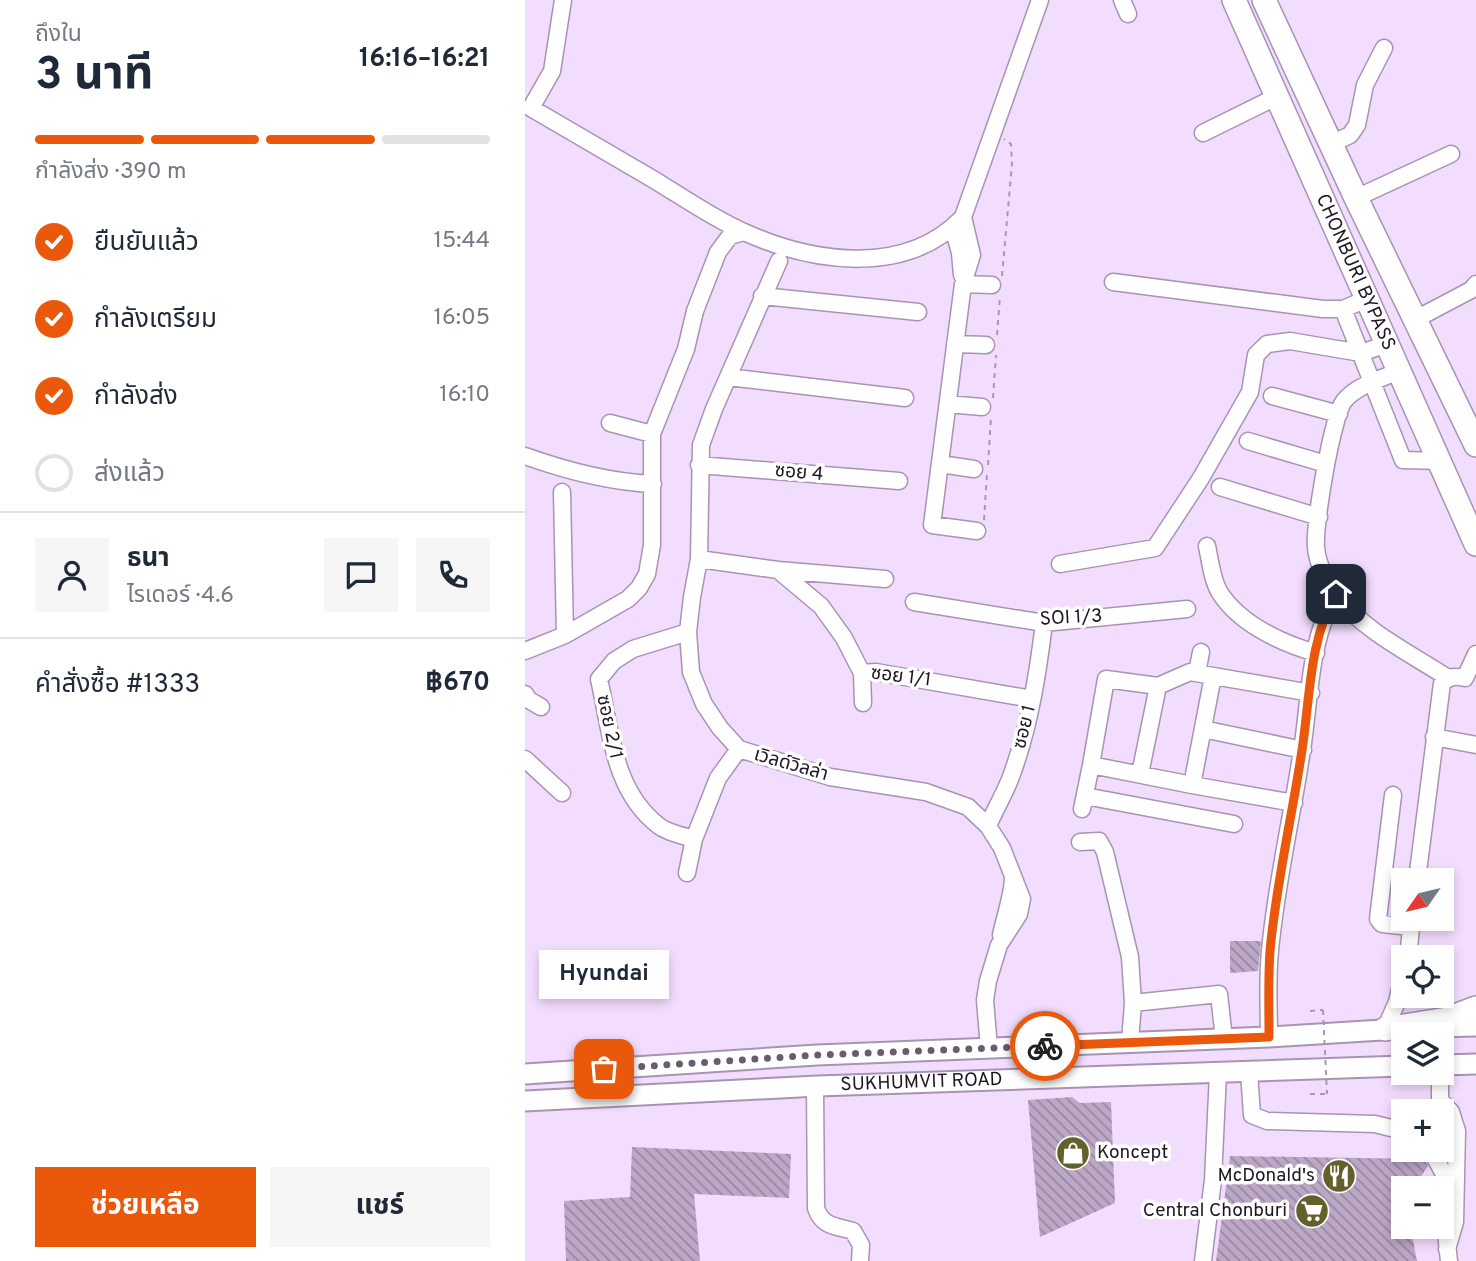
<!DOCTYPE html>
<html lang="th">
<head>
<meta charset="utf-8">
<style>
  :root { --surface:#fff; --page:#f6f6f7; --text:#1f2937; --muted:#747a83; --line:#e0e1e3; --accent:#ea580c }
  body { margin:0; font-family:Overpass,"Noto Sans Thai",sans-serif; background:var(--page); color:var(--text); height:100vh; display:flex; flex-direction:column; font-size:26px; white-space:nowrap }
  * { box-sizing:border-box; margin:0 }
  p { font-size:23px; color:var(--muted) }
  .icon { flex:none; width:38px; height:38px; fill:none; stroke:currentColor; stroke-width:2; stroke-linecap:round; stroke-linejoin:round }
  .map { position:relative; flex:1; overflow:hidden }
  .details { display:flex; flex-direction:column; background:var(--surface); width:525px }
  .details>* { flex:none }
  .needle { width:46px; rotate:236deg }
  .fabs { position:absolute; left:866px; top:868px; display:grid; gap:14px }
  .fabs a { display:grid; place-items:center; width:63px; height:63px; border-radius:0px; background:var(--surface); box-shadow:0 4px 10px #0003; font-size:35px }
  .pin { position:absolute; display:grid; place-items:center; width:60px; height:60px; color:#fff; margin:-30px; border-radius:14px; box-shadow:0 4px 10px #0006 }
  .courier { position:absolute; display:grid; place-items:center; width:70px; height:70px; margin:-35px; border:5px solid #ea580c; border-radius:50%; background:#fff; color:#222; box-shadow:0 2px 9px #0007 }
  .bubble { position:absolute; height:49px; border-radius:0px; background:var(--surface); box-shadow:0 4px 10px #0003; font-size:23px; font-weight:700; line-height:49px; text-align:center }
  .headline em { font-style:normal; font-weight:700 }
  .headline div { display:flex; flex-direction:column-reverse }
  .headline { display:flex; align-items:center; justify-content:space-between; height:119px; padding:0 35px }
  h1 { font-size:46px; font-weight:700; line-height:52px }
  .bar { display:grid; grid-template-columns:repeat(4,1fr); gap:10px 7px; align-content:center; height:84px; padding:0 35px }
  .bar i { height:9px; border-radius:5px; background:var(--line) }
  .bar .current { background:var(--accent) }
  .bar p { grid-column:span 4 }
  .line { display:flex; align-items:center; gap:18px; padding:0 35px; border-top:2px solid var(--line) }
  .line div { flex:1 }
  .round { display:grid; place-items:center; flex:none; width:74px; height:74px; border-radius:0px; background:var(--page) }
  ol { padding:0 35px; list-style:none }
  li { display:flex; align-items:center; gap:21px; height:77px }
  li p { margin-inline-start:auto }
  li .icon { padding:7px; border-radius:50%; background:var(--accent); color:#fff; stroke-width:4 }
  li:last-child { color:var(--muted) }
  li i { width:38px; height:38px; border:4px solid var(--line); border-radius:50% }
  .button { display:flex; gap:14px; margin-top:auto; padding:14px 35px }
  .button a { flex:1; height:80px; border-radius:0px; background:var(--accent); color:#fff; font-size:28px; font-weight:700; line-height:80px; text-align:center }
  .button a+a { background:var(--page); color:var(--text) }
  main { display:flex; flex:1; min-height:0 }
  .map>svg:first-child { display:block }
</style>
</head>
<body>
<main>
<section class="details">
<div class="headline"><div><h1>3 นาที</h1><p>ถึงใน</p></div><em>16:16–16:21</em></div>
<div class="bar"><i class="current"></i><i class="current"></i><i class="current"></i><i></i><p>กำลังส่ง · 390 m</p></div>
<ol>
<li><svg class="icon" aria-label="check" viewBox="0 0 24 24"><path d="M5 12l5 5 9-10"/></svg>ยืนยันแล้ว<p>15:44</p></li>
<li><svg class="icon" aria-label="check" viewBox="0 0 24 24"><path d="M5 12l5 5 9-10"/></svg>กำลังเตรียม<p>16:05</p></li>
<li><svg class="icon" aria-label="check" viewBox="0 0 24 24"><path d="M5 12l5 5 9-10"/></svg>กำลังส่ง<p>16:10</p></li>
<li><i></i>ส่งแล้ว</li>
</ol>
<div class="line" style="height:126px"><a class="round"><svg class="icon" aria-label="person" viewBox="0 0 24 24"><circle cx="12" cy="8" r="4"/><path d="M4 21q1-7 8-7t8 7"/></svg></a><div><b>ธนา</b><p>ไรเดอร์ · 4.6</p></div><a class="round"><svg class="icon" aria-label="chat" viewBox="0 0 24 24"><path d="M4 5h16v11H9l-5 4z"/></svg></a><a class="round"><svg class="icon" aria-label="phone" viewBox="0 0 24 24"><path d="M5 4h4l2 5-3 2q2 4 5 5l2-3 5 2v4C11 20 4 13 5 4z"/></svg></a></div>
<div class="line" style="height:91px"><div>คำสั่งซื้อ #1333</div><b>฿670</b></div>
<div class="button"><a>ช่วยเหลือ</a><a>แชร์</a></div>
</section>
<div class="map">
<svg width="951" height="1261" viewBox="0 0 951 1261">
  <defs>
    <pattern id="building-back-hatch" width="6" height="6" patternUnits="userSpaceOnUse" patternTransform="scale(1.75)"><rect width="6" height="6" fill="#bca7c6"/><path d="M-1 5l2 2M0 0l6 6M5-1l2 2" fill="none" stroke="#9887a0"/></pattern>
  </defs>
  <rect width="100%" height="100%" fill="#f3ddfe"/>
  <path fill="url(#building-back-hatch)" d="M 705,941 L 736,941 L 733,971 L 705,973 Z
    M 547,1097 L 555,1103 L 586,1102 L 590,1203 L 515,1237 L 503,1100 Z
    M 107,1147 L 266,1154 L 264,1198 L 169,1194 L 175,1261 L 41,1261 L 39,1201 L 105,1197 Z
    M 705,1156 L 899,1159 L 903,1166 L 888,1188 L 878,1188 L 878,1202 L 875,1207 L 878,1214 L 878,1227 L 884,1227 L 886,1230 L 892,1261 L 691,1261 Z"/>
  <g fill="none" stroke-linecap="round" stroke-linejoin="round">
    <g stroke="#a893b2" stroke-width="19">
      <path id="minor" d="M 597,0 L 603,14
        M 6,108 C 46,131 86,155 126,178 C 156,196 187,218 219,232 C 288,263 381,277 438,217 L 515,0
        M 6,108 L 27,71 L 38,0
        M 678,133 L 753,96
        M 806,144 L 825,135 L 832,125 L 840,85 L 859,48
        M 831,198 L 926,154
        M 438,217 L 447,255 L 438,284 L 407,525 L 452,531
        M 428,227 L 435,253 L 437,275
        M 254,261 L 189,409 L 176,445 L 174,559 L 167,597 L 163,632 L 166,672 L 179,704 L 195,728 L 214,749 L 305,777 L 401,792 L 443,807 L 463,826 L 477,848 L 497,899 L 494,914 L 474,945 L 463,981 L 460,1000 L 464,1048
        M 588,282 L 798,309 L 818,309 L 842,299
        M 438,284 L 467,285
        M 237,296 L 393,312
        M 818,309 L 878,460 L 915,461
        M 889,320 L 946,290 L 951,284
        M 430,344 L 461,345
        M 874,371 C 856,379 832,385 819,401 C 807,417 789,525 791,547 C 792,563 802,583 812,596 C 840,632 885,653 923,678
        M 203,377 L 380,398
        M 747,396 L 814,414
        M 423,404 L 457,407
        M 85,423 L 127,434
        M 723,441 L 801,464
        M 0,456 C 42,471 83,482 128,484
        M 415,464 L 449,469
        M 174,465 L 374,481
        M 695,487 L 794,517
        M 37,492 L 40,635
        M 682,546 C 685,560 687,580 695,593 C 715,624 756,643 791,653
        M 174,559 L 253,570 L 360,579
        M 535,564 L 630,548 L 676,478 L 725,392 L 731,355 L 742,344 L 765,341 L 836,353 L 862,344
        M 253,570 L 296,606 L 319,638 L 337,673 L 351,672 L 507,699
        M 389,602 L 519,623 L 662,609
        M 163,632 L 108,649 L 89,661 L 74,679 C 86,731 88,791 134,826 C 143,833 159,836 169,839
        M 0,651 L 40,635 L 103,599 L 114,588 L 122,574 L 127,545 L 127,434 L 161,349 L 170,311 L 193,252 L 205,236 L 218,232
        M 337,673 L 338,703
        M 672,673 L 676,652
        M 0,694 L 4,700 L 16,707
        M 678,729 L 778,750
        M 909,737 L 951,745
        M 0,759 L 37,793
        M 615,774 L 633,686
        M 667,785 L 688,676
        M 868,795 L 853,919 L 857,924 L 886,927
        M 560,796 L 709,824
        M 769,803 L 667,785 L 566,765 L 581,679 L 633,686 L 665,672 L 786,693
        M 557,809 L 566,765
        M 463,826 C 471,807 482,790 488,771 C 505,724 513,672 519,623
        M 555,842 L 574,841 L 580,852 L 605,957 L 608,1003 L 605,1042
        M 162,873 L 169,839 L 193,778 L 214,749
        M 892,880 L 917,683 C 925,676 930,676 940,678 L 951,654
        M 476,935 C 480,916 487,898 488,879
        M 883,957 L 887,919
        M 608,1003 L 694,994 L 699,1039
        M 860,1029 L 872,1002 L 878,976
        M 744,1037 C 744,1008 742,979 745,951 C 751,884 767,817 777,750 C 785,700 784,639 811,594
        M 724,1072 L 727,1115 L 742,1121 L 850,1124 L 878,1131
        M 915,1073 L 915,1100 L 926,1112 L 932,1131 L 930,1222 L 922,1249
        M 290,1087 L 291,1208 C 297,1227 311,1226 328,1231 L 336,1245 L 335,1261
        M 906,1150 L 921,1178 L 920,1223 L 924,1261
        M 678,1261 L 688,1180 L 693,1073"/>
    </g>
    <g stroke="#a893b2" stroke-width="23">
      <g id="major">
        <path d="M 910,1027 L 951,1026"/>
        <path d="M 917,1065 L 951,1064"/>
        <path d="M 0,1074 L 292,1055 L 744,1037 L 873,1029"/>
        <path id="s1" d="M 0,1101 L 293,1086 L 878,1066"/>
      </g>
    </g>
    <g stroke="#a893b2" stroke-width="26">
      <g id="highway">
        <path id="s2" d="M 709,0 L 951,544"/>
        <path d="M 739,0 L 831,198 L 951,445"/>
        <path d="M 860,1029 L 922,1019 L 951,1008"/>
      </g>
    </g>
    <path stroke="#a897b0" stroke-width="2" stroke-dasharray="5 5" stroke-linecap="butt" d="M 477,276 L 487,164 L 486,144 L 479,139
      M 472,335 L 475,296
      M 468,398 L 471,355
      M 463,465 L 466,418
      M 459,520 L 462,474
      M 785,1011 L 798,1010
      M 785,1094 L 802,1094"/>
    <use href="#minor" stroke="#fff" stroke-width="16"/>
    <use href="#major" stroke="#fff" stroke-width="19"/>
    <use href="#highway" stroke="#fff" stroke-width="23"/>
    <path stroke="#a897b0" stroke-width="2" stroke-dasharray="5 5" stroke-linecap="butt" d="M 798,1010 L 802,1094"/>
  </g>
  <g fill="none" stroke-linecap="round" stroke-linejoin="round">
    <path stroke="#695c6e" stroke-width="7" stroke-dasharray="0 12.6" d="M 79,1069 L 292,1055 L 520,1046"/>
    <path stroke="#ea580c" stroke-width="9" d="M 520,1046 L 744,1037 C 744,1008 743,979 745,951 C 751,884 767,817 777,750 C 785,700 784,639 811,594"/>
  </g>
  <defs>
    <g id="shop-disc" transform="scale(1.75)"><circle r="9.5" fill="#64602c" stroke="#fff"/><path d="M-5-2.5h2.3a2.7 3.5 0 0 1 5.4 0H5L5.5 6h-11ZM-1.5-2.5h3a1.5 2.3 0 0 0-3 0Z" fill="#fff"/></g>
    <g id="restaurant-disc" transform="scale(1.75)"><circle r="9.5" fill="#64602c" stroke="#fff"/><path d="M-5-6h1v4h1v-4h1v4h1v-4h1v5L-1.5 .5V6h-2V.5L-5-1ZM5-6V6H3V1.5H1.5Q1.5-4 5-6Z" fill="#fff"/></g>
    <g id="supermarket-disc" transform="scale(1.75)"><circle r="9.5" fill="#64602c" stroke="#fff"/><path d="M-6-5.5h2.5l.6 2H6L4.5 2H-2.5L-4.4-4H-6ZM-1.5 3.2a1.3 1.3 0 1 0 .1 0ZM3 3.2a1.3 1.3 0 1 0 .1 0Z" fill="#fff"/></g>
  </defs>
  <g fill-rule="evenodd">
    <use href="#shop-disc" x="548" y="1153"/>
    <use href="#restaurant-disc" x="814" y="1176"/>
    <use href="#supermarket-disc" x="787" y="1211"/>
  </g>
  <g text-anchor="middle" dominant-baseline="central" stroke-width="7" stroke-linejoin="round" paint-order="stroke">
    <g font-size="19" fill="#1e1621" stroke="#fff">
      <text stroke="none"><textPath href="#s2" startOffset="298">CHONBURI BYPASS</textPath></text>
      <text transform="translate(274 473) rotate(5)">ซอย 4</text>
      <text transform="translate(546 618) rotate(-3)">SOI 1/3</text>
      <text transform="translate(376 677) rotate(7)">ซอย 1/1</text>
      <text transform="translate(84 727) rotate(78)">ซอย 2/1</text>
      <text transform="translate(500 727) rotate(-76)">ซอย 1</text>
      <text transform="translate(266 765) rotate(16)">เวิลด์วิลล่า</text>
      <text stroke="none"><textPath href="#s1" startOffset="397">SUKHUMVIT ROAD</textPath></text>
    </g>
    <g font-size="19" fill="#1e1621" stroke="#fff" text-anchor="end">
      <text x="572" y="1153" text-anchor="start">Koncept</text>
      <text x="790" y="1176">McDonald's</text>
      <text x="762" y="1211">Central Chonburi</text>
    </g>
  </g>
</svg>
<div class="fabs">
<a><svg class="needle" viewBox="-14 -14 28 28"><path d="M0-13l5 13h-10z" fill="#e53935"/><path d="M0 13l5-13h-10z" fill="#747a83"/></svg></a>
<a><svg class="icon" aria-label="locate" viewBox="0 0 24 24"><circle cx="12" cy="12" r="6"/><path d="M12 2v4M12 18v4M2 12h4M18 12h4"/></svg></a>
<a><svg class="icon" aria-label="layers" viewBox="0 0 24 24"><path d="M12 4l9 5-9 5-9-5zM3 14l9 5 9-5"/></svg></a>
<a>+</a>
<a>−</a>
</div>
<div class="pin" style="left:79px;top:1069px;background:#ea580c"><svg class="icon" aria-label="bag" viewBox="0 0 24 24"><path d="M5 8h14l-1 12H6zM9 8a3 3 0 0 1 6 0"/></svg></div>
<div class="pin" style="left:811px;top:594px;background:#1f2937"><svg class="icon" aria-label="home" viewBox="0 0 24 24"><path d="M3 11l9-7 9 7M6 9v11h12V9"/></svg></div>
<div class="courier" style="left:520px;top:1046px"><svg class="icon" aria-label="bike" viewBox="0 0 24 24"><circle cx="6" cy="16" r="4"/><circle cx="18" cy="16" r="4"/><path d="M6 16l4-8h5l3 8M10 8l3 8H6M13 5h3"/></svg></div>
<div class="bubble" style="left:14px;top:950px;width:130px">Hyundai</div>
</div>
</main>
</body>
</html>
